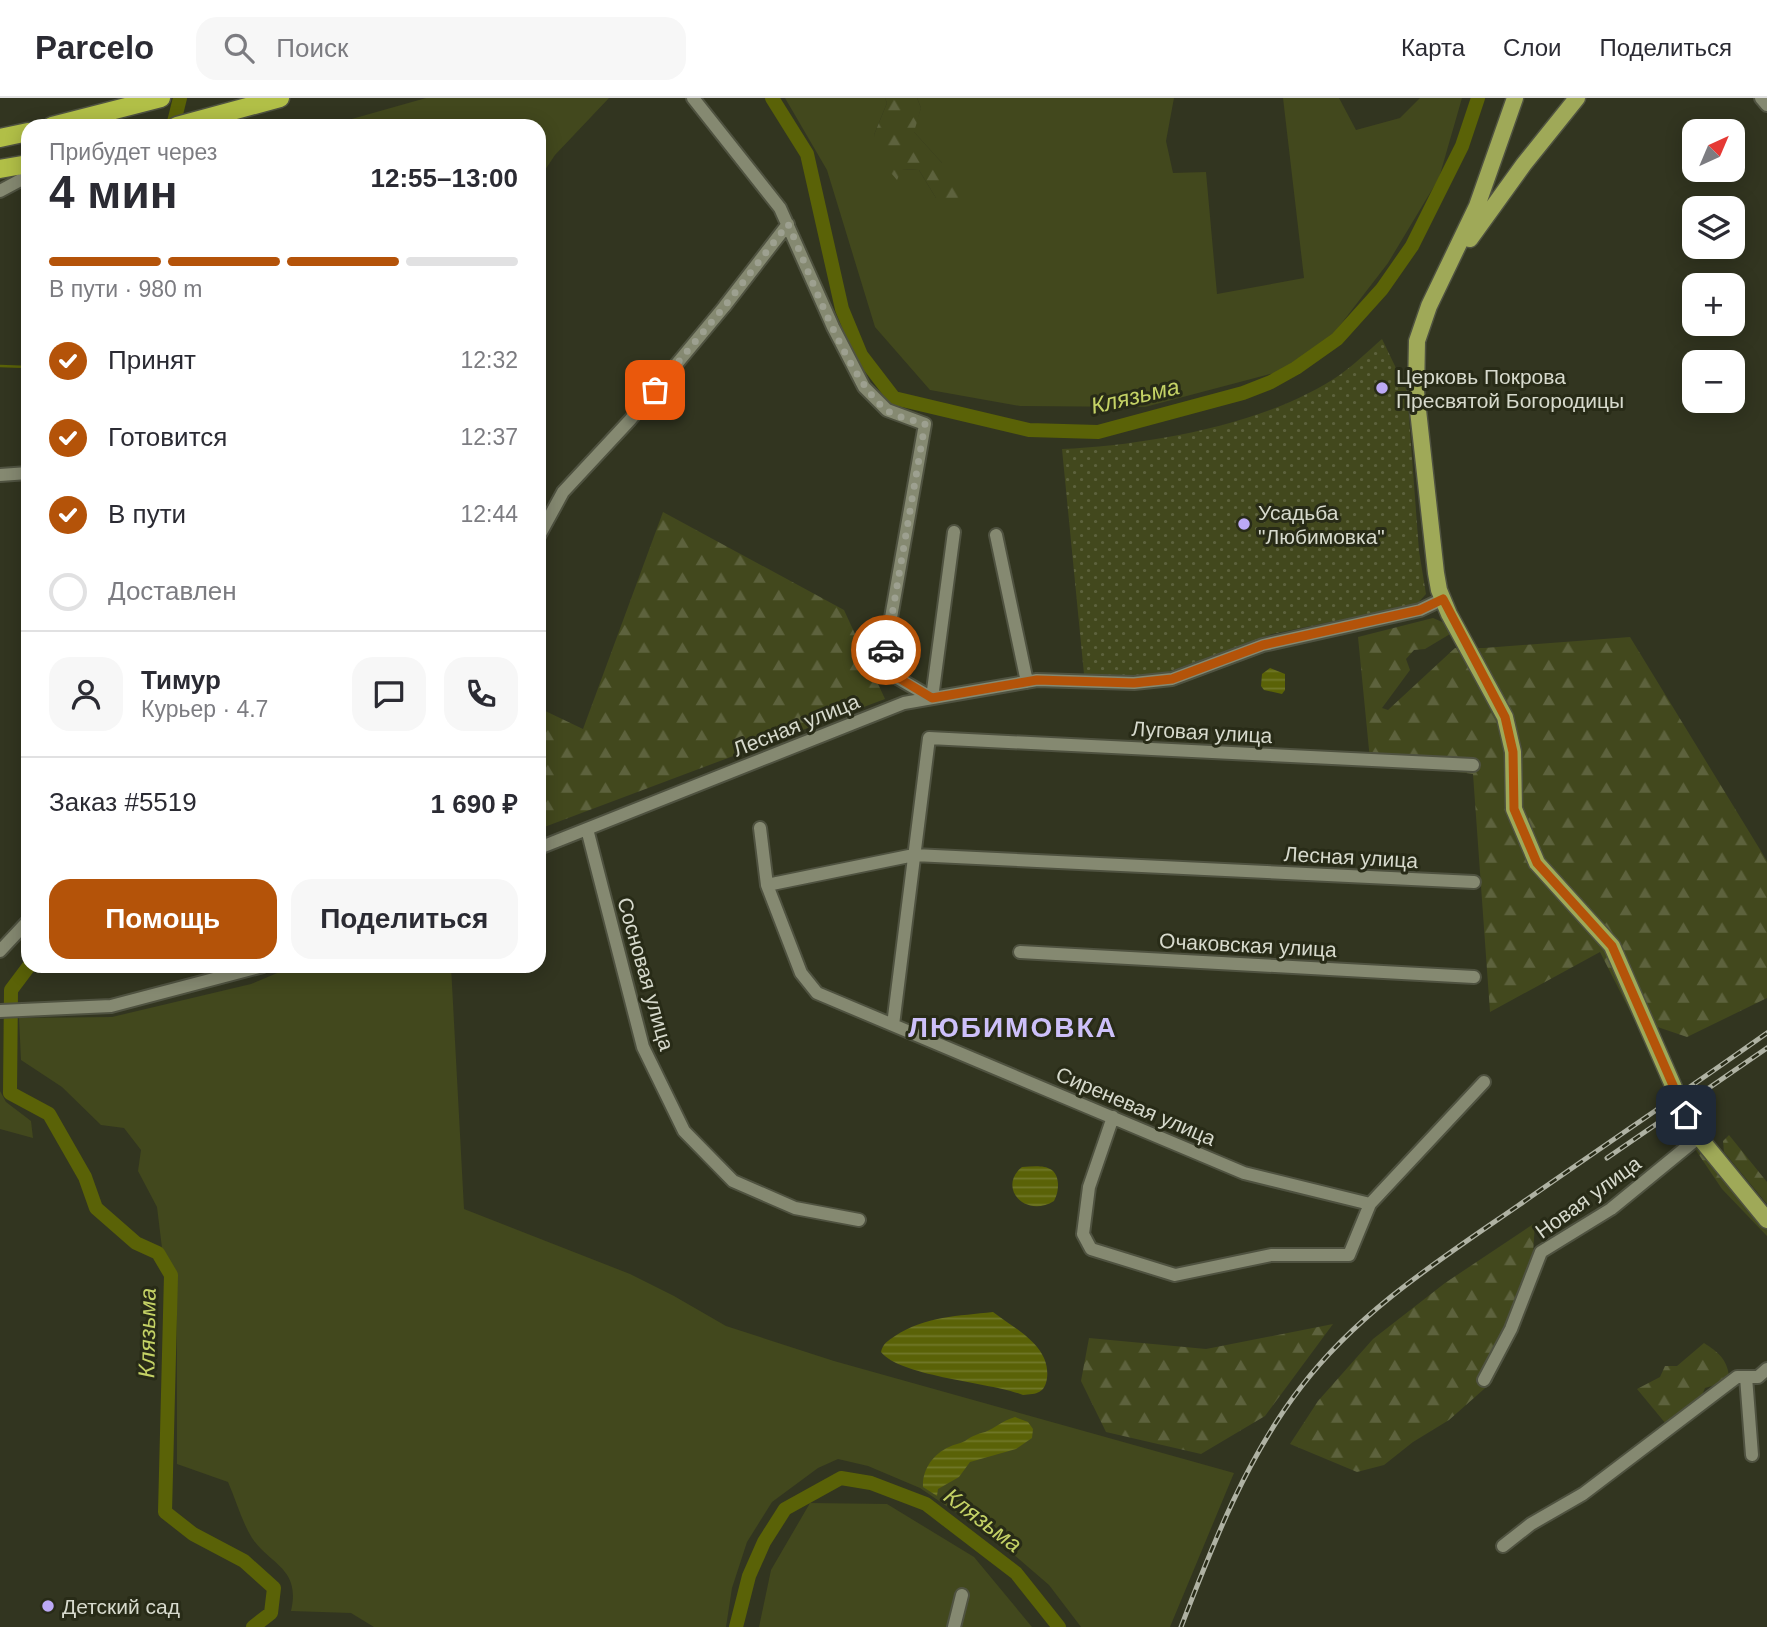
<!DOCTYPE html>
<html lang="ru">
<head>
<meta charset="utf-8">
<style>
  :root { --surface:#fff; --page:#f7f7f7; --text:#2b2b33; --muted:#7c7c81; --line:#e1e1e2; --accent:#b45309 }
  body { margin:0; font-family:Arial,sans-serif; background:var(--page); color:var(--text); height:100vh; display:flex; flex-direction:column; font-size:26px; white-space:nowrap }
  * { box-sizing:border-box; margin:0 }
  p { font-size:23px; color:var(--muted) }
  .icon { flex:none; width:38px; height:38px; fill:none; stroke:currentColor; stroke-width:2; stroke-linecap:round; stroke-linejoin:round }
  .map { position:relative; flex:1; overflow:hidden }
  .drawer { position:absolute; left:21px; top:21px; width:525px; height:854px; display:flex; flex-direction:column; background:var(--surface); border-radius:21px; box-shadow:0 4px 18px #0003 }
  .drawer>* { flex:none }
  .needle { width:46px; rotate:44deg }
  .tools { position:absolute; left:1682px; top:21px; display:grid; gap:14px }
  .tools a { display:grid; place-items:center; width:63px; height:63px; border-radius:14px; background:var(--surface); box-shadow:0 4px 18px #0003; font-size:35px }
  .pin { position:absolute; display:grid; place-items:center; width:60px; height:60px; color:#fff; margin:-30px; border-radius:14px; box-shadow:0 4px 10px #0006 }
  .courier { position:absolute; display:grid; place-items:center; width:70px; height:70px; margin:-35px; border:5px solid #b45309; border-radius:50%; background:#fff; color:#222; box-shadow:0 2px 9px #0007 }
  .summary em { font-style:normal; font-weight:700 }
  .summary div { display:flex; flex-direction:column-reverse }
  .summary { display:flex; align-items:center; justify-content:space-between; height:119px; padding:0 28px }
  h1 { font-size:46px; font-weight:700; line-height:52px }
  .bar { display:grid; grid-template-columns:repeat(4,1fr); gap:10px 7px; align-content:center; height:84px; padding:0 28px }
  .bar i { height:9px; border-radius:5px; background:var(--line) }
  .bar .current { background:var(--accent) }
  .bar p { grid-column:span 4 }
  .line { display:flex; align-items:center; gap:18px; padding:0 28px; border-top:2px solid var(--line) }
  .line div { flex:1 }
  .round { display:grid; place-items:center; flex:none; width:74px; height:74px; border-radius:21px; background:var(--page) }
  ol { padding:0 28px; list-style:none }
  li { display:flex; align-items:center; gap:21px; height:77px }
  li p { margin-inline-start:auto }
  li .icon { padding:7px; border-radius:50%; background:var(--accent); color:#fff; stroke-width:4 }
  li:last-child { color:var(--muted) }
  li i { width:38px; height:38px; border:4px solid var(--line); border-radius:50% }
  .action { display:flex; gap:14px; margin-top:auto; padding:14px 28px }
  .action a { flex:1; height:80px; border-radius:21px; background:var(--accent); color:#fff; font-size:28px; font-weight:700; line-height:80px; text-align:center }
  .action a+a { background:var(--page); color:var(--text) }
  header { display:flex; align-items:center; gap:42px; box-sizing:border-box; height:98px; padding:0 35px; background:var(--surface); border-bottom:2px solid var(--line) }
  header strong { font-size:33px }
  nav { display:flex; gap:38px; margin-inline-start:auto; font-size:24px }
  .search { width:490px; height:63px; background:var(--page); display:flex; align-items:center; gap:18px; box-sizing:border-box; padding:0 24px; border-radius:21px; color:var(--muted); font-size:26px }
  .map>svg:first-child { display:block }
</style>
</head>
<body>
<header>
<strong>Parcelo</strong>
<div class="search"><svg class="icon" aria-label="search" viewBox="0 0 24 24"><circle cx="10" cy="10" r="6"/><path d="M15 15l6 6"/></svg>Поиск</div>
<nav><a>Карта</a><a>Слои</a><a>Поделиться</a></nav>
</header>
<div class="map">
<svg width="1767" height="1529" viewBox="0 0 1767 1529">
  <defs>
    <pattern id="forest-firs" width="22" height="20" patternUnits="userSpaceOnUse" patternTransform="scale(1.75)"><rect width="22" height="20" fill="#42481d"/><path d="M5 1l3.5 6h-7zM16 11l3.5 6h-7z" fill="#5d623d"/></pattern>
    <pattern id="park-dots" width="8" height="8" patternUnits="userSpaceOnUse" patternTransform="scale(1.75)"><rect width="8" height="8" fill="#42481d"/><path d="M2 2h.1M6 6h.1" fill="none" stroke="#5d623d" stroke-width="1.8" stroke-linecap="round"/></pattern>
    <pattern id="water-rules" width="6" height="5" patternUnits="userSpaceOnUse" patternTransform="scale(1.75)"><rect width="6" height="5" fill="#5a6207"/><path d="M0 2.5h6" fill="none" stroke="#71782a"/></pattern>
  </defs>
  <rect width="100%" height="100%" fill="#323520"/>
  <path fill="#42481d" d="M 426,0 L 609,0 L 555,57 L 539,81 L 539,28 L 327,28 Z
    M 785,0 L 885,0 L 887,5 L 874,37 L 902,71 L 919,72 L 936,100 L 942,65 L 913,33 L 921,10 L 917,0 L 1174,0 L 1166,43 L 1173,75 L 1206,74 L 1217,196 L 1304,180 L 1283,0 L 1339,0 L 1356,32 L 1400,20 L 1420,0 L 1462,0 L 1439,80 L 1388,165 L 1331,239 L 1278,274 L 1145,309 L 1020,308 L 930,292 L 875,229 L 827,72 Z
    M 294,868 L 451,868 L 464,1111 L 630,1176 L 674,1198 L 726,1228 L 834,1263 L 1234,1375 L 1170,1529 L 1081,1529 L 1049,1487 L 999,1444 L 920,1390 L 868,1368 L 838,1361 L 818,1370 L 772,1404 L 747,1444 L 732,1490 L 726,1529 L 374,1529 L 351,1515 L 291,1513 C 301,1470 270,1467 252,1440 C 242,1424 236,1402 228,1384 L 177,1366 L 177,1176 L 162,1150 L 157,1109 L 138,1073 L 141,1052 L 124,1030 L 101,1027 L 62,989 L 21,962 L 19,920 L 112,919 L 251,886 Z
    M 0,993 L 6,1004 L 31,1023 L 33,1040 L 0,1031 Z
    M 810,1405 L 887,1406 L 974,1459 L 1032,1529 L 759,1529 L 771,1472 Z"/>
  <path fill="url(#forest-firs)" d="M 885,0 L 917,0 L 921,10 L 914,34 L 942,65 L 959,99 L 949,110 L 936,100 L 919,72 L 902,71 L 897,82 L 886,69 L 874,37 L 887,5 Z
    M 663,414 L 844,512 L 885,601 L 539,731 L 539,610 L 583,631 Z
    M 1433,520 L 1447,526 L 1450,536 L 1425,551 L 1414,552 L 1406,561 L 1410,572 L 1382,610 L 1388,612 L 1455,550 L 1484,550 L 1630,539 L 1767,763 L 1767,900 L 1687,939 L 1634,921 L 1600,854 L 1490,914 L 1473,676 L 1370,662 L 1358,539 Z
    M 1729,1037 L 1767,1084 L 1767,1106 L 1724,1054 L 1723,1043 Z
    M 1697,1045 L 1767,1126 L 1767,1138 L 1722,1091 L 1695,1051 Z
    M 1535,1125 L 1531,1187 L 1492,1284 L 1449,1322 L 1413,1344 L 1384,1367 L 1357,1374 L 1290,1346 L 1318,1303 L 1373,1241 L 1445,1185 Z
    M 1333,1226 L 1265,1318 L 1201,1356 L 1106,1334 L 1081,1283 L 1089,1240 L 1206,1251 Z
    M 1704,1245 C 1718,1254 1727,1261 1729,1278 L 1715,1287 L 1705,1290 L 1702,1297 L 1666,1326 L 1637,1291 L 1660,1279 L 1665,1268 L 1677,1268 Z"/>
  <path fill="url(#park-dots)" d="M 1382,241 L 1407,293 L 1419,453 L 1426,496 L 1417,506 L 1272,536 L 1165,575 L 1135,580 L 1084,576 L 1062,351 C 1148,347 1270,326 1341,276 C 1355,266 1368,253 1382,241 Z"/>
  <path fill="url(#water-rules)" d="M 1270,570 L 1285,576 L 1285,592 L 1282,596 L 1264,592 L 1261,588 L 1262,576 Z
    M 1022,1069 C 1038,1068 1057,1065 1058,1086 C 1058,1093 1057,1097 1054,1103 C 1025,1121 997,1089 1022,1069 Z
    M 993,1214 C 1015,1231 1051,1248 1047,1280 C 1045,1295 1037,1296 1023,1297 C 990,1284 901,1279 881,1254 C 883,1245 888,1243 895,1238 C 925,1218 959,1218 993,1214 Z
    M 1015,1319 L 1028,1324 L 1033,1331 L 1032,1340 L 1016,1351 L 970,1364 L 959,1379 L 938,1391 L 937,1398 L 923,1389 C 922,1372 933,1356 949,1349 C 954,1346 960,1346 965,1343 C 972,1338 977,1336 985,1334 C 996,1330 1001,1323 1015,1319 Z"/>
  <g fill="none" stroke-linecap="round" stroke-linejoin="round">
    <path stroke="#5a6207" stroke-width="2.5" d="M 0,268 L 28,269"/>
    <path stroke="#5a6207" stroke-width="14" d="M 772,0 L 807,56 L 842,211 L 861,257 L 894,300 L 1029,332 L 1098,334 L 1243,295 L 1271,284 L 1296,270 L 1337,241 L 1382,191 L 1412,148 L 1462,48 L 1478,0
      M 173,28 L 180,0
      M 29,868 L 11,892 L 10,995 L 49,1016 L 85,1079 L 96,1110 L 136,1145 L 158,1155 L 171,1177 L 165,1414 L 193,1436 L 244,1463 L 274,1490 L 271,1515 L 253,1529
      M 736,1529 L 749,1478 L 764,1444 L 785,1411 L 841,1380 L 871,1385 L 926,1406 L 1016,1475 L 1059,1529"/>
    <g stroke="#4f5240" stroke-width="16">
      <path id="minor" d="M 693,0 L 780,110 L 833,229 L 864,289 L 887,312 L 925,326 L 882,571 L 932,600 L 954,434
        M 1761,0 L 1767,7
        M 0,93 L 28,78
        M 0,377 L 28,375
        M 996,437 L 1027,584
        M 539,438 L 563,394 L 630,322 L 724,209 L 788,126
        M 760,730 L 767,787 L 801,875 L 817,895 L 1244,1075 L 1370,1106
        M 587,731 L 643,949 L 684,1033 L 733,1083 L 795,1110 L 859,1122
        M 539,750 L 904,605 L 1037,582 L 1134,585 L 1172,581 L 1263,547 L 1420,512 L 1443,501
        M 767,787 L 914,757 L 1474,784
        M 0,853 L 28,823
        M 1020,854 L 1474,879
        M 0,913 L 111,908 L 263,868
        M 893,927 L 929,640 L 1473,667
        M 1113,1019 L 1089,1089 L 1083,1136 L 1091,1151 L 1175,1177 L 1271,1157 L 1349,1157 L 1370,1106 L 1484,984
        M 1746,1279 L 1752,1357
        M 1484,1282 L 1511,1231 L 1541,1154 L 1611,1111 L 1699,1039
        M 1503,1448 L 1531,1426 L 1583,1396 L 1737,1279 L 1758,1279 L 1767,1271
        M 954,1529 L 962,1497"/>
    </g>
    <g stroke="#4f5240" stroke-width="19">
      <path id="major" d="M 1515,0 L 1477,108 L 1429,208 L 1417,243 L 1416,294 L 1436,475 L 1439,492 L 1449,516 L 1505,619 L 1513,654 L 1514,711 L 1537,765 L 1612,848 L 1686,1017 L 1699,1039 L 1767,1122
        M 1470,141 L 1524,66 L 1577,0"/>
    </g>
    <g stroke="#4f5240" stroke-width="21">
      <path id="highway" d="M 52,28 L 161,0
        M 177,28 L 280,0
        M 0,40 L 28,34
        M 0,71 L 28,66"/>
    </g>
    <use href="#minor" stroke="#858971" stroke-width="12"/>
    <use href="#major" stroke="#9fa958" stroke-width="16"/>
    <use href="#highway" stroke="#b1bf47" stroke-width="18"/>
    <g stroke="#afb2a3" stroke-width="5">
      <path id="rail" d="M 1607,1060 L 1767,950
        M 1181,1529 C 1213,1446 1246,1360 1301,1289 C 1360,1212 1441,1161 1519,1107 C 1602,1049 1685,993 1767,935"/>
    </g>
    <use href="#rail" stroke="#282b17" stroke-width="2.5" stroke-dasharray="8" stroke-linecap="butt"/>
  </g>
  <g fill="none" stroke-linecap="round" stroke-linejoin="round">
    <path stroke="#9da090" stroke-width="7" stroke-dasharray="0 12.6" d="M 655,292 L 724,209 L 788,126 C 810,175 846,278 885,311 C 895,319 913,322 925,326 L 886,552"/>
    <path stroke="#b45309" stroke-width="9" d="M 886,552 L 882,570 L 932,600 L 1037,582 L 1134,585 L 1172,581 L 1263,547 L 1420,512 L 1443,501 L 1505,619 L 1513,654 L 1514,711 L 1537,765 L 1612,848 L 1686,1017"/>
  </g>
  <g fill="#bca9f5" stroke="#282b17" stroke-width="2.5">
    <circle cx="1382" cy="290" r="7"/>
    <circle cx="1244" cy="426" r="7"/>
    <circle cx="48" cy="1508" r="7"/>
  </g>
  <g text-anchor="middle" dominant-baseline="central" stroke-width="6" stroke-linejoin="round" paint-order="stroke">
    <g font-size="21" fill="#d7dacd" stroke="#282b17" text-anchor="start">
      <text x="1396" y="278">Церковь Покрова<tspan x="1396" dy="24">Пресвятой Богородицы</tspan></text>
      <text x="1258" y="414">Усадьба<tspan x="1258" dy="24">"Любимовка"</tspan></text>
      <text x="62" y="1508">Детский сад</text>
    </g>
    <g font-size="21" fill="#d7dacd" stroke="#282b17">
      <text transform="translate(796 627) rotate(-22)">Лесная улица</text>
      <text transform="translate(1202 634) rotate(3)">Луговая улица</text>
      <text transform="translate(1351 759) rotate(3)">Лесная улица</text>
      <text transform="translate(1248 847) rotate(3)">Очаковская улица</text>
      <text transform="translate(646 876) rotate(74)">Сосновая улица</text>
      <text transform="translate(1136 1008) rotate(23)">Сиреневая улица</text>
      <text transform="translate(1588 1099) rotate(-36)">Новая улица</text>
    </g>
    <g font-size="23" font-style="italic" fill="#c4d265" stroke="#282b17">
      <text transform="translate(1135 298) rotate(-13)">Клязьма</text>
      <text transform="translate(147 1235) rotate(-89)">Клязьма</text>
      <text transform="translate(983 1422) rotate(37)">Клязьма</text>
    </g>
    <g font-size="28" font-weight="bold" letter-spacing="2" fill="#cdc0f9" stroke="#282b17">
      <text x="1013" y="929">ЛЮБИМОВКА</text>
    </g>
  </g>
</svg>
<div class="tools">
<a><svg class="needle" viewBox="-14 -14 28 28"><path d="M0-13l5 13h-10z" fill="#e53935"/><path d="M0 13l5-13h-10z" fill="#7c7c81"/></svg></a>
<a><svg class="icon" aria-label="layers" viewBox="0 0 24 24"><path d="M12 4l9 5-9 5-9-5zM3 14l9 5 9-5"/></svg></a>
<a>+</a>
<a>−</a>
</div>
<div class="pin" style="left:655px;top:292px;background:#ea580c"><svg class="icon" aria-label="bag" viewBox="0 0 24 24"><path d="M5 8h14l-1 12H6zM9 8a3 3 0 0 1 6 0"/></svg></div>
<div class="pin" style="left:1686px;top:1017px;background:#1f2937"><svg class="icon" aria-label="home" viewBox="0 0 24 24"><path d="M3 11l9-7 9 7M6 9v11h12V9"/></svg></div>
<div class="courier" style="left:886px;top:552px"><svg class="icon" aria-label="car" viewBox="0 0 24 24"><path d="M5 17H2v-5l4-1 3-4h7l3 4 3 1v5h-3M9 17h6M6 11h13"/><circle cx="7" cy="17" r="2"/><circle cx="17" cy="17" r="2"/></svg></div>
<section class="drawer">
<div class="summary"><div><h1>4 мин</h1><p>Прибудет через</p></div><em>12:55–13:00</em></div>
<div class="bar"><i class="current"></i><i class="current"></i><i class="current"></i><i></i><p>В пути · 980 m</p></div>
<ol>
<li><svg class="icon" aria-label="check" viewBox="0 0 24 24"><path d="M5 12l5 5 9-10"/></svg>Принят<p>12:32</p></li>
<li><svg class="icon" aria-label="check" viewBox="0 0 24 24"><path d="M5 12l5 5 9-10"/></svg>Готовится<p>12:37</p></li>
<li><svg class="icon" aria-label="check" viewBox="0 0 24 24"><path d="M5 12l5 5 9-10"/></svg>В пути<p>12:44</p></li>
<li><i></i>Доставлен</li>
</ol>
<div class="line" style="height:126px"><a class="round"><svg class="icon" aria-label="person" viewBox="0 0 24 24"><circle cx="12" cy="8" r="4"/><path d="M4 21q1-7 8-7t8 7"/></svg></a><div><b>Тимур</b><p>Курьер · 4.7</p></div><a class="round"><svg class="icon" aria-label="chat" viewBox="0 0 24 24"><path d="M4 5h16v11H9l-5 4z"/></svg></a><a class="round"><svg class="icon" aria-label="phone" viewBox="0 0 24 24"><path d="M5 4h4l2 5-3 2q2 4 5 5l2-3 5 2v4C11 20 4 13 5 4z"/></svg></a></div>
<div class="line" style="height:91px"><div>Заказ #5519</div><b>1 690 ₽</b></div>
<div class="action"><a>Помощь</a><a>Поделиться</a></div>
</section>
</div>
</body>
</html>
